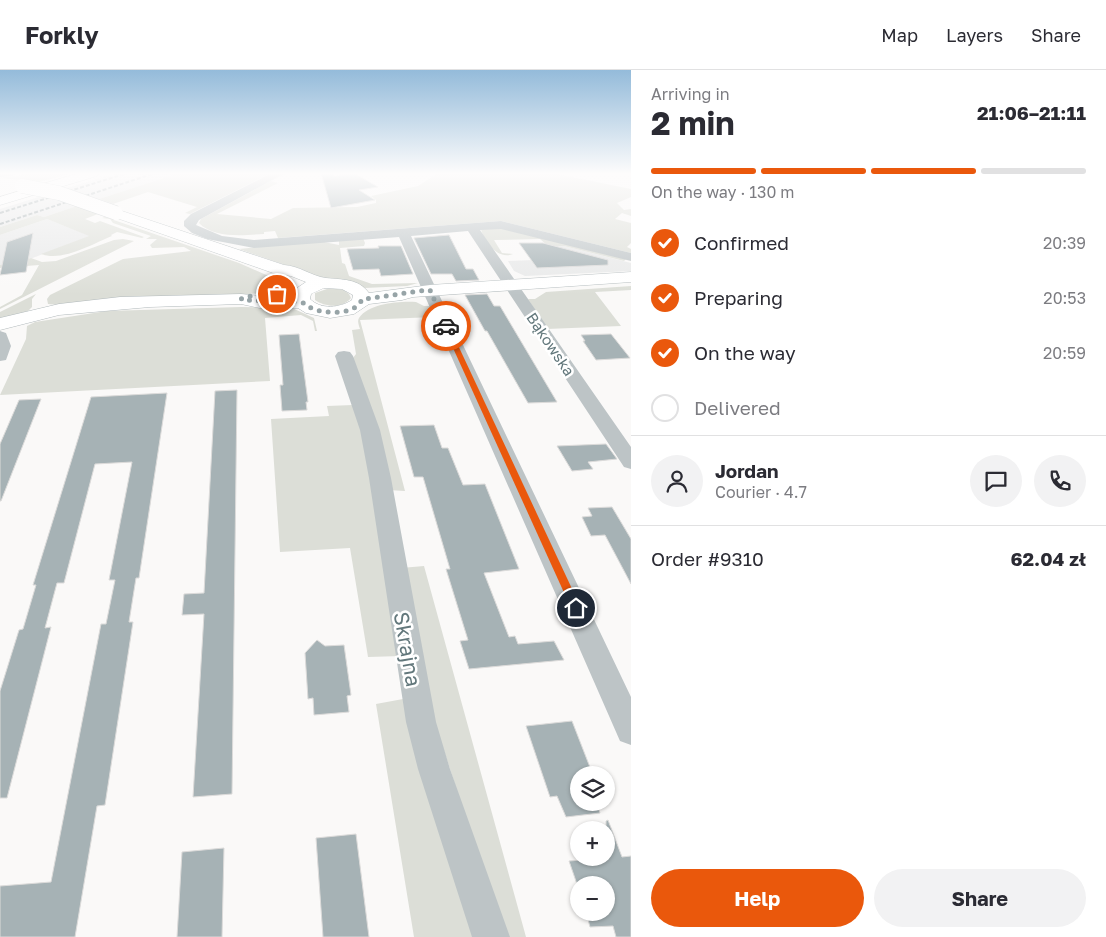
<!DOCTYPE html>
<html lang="en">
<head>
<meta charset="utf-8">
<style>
  :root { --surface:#fff; --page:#f2f2f3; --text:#2b2b33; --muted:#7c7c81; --line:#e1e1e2; --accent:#ea580c }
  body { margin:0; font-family:"Golos Text",sans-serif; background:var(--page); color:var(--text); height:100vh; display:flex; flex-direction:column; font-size:19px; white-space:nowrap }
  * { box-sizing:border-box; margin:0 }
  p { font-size:16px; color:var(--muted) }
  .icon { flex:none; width:28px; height:28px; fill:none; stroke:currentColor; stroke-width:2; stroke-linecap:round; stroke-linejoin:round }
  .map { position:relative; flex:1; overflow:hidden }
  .panel { display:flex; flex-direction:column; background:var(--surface); width:475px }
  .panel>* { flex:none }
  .controls { position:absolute; left:570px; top:696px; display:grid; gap:10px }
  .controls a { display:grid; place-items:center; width:45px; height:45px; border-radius:50%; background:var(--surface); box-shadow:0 1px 4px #0004; font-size:25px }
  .pin { position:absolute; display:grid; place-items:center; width:42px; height:42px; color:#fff; margin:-21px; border:2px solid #fff; border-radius:50%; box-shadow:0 1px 5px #0007 }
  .courier { position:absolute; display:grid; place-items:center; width:50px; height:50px; margin:-25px; border:4px solid #ea580c; border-radius:50%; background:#fff; color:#222; box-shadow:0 1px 6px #0007 }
  .headline em { font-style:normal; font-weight:700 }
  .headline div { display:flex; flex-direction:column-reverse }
  .headline { display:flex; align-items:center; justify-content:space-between; height:85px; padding:0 20px }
  h1 { font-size:32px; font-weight:700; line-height:38px }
  .bar { display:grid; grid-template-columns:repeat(4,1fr); gap:8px 5px; align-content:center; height:60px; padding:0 20px }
  .bar i { height:6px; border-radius:4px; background:var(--line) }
  .bar .active { background:var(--accent) }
  .bar p { grid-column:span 4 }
  .line { display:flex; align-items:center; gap:12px; padding:0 20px; border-top:1px solid var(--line) }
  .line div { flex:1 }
  .round { display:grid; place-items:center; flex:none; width:52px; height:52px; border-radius:26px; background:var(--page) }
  ol { padding:0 20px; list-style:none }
  li { display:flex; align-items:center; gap:15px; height:55px }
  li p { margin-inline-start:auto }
  li .icon { padding:5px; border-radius:50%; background:var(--accent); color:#fff; stroke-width:4 }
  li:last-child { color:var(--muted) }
  li i { width:28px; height:28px; border:2px solid var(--line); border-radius:50% }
  .primary-button { display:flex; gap:10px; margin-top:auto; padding:10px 20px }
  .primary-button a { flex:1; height:58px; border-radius:30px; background:var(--accent); color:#fff; font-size:20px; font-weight:700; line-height:58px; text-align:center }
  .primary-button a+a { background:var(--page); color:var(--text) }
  header { display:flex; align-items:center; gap:30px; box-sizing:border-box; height:70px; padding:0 25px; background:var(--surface); border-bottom:1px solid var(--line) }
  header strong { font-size:24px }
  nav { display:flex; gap:28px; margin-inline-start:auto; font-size:18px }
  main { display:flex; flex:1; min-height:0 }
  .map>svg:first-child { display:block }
</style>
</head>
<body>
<header>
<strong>Forkly</strong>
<nav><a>Map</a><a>Layers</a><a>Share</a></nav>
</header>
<main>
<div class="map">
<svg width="631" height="867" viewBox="0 0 631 867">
  <rect width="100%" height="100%" fill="#faf9f8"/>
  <path fill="#e8e9e9" d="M 116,103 L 179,103 L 44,147 L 37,145 L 0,157 L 0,139 Z
    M 47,149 L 90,166 L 17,194 L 0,195 L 0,165 Z
    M 550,176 L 564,176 L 631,193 L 631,201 L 525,206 L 514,201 L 508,191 L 560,189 Z"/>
  <path fill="#dcded7" d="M 34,103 L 73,103 L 39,112 L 0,108 Z
    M 179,103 L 271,103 L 190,144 L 185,143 L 197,137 L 148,122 L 113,134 L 99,129 Z
    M 285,103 L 287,103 L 271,111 L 278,113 L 217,144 L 271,149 L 293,138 L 357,137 L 376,133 L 376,130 L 371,126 L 418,116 L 438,103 L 552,103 L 631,119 L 631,127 L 617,133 L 624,140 L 631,139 L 631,146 L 622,143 L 615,149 L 631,153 L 631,173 L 627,177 L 631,179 L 631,183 L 501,151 L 278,168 L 275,161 L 264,162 L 264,164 C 245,165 214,169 199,153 L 201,149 Z
    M 77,136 L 98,144 L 85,149 L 95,153 L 100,151 L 144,167 L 142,168 L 117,162 L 111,165 L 112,166 C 92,174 63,192 41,184 L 89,166 L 47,149 L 0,165 L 0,157 L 37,145 L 44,147 Z
    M 105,147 L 239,193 L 273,208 L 276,211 L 276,216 L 267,219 L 266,223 L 59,235 L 48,234 L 47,229 L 50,225 L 123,189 L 191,181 L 184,177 L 152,178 L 150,175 L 157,169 L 146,169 L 151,166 L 113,153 L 110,149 L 102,148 Z
    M 481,159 L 506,159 L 626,189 L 624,191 L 564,176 L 548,176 L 540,169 L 494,170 L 502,183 L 513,184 C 498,190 484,172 481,159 Z
    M 363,168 L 365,173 L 364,176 L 340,178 L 342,193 L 345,194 L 349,206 L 372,214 L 418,213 L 407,216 L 365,218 L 347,212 L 328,210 L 239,179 L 319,171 L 339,175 L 339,169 Z
    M 123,169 L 134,171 L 0,239 L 0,237 L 22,225 L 39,195 L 0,198 L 0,195 L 17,194 L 31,188 L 42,192 L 56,191 L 114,170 Z
    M 631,216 L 631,220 L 595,222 L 621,256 L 547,259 L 528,229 L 535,229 L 546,222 Z
    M 330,218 L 344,220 L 349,224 L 351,228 C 342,239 325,237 315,230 L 315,223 Z
    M 36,224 L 32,229 L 32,237 L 28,241 L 0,250 L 0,242 Z
    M 416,232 L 424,236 L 431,236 L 444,264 L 441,264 L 434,247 L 360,250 L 405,421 L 388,420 L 350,292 L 356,284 L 352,260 L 360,259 C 359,256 357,251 359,248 C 369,233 400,231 416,232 Z
    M 241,237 L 292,238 L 314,248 L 317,261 L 315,261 L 313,251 L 301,245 L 265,248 L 270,311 L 0,325 L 26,269 L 27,256 L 35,252 L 107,241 Z
    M 353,335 L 359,344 L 401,586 L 368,587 L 350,478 L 280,482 L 271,349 L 329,346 L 327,336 Z
    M 424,496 L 526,867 L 505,867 L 430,638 L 401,498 Z
    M 403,629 L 479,867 L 414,867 L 376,634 Z"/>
  <path fill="#a6b2b5" stroke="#dcdbda" d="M 321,103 L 331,103 L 335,106 L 354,103 L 378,117 L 359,120 L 375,130 L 331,138 Z
    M 33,163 L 26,202 L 0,205 L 7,172 Z
    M 449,165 L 466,199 L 473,199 L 479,210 L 456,211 L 452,204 L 431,204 L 414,168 Z
    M 519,173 L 543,173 L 608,190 L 608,195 L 537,198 Z
    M 378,176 L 401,176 L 413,204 L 381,206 L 379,199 L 353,200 L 347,179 L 379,178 Z
    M 487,224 L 494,236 L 500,236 L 557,332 L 528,333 L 487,261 L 485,261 L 465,225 Z
    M 299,264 L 308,332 L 306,332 L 307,340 L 282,341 L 280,315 L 283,315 L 279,265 Z
    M 611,264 L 630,288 L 596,290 L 583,271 L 585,271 L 581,265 Z
    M 237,320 L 232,724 L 193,727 L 204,544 L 182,545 L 184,524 L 204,523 L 215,321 Z
    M 167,323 L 139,508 L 136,508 L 129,552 L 133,552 L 105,735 L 97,736 L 75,867 L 0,867 L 0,816 L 51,812 L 101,554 L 106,554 L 115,510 L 109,510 L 132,392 L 95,394 L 64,513 L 57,513 L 45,558 L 51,557 L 7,728 L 0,728 L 0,621 L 19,560 L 23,559 L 36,515 L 33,515 L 91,327 Z
    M 41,329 L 1,431 L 0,431 L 0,374 L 19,330 Z
    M 434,355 L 442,378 L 448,378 L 463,415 L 485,414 L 519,499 L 484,503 L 509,567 L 515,566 L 518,574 L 554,571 L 564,590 L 469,599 L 460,571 L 468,570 L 446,499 L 450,499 L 423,407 L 414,407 L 400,356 Z
    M 606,374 L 617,389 L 588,392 L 593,399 L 572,401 L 557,376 Z
    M 612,437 L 631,469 L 631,514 L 605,465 L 591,466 L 582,447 L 592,446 L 588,438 Z
    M 317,570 L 325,576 L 344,575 L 351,625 L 347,626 L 349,642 L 314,645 L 313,628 L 308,629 L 305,583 Z
    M 572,651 L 593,705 L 579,705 L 579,732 L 596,732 L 600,743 L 566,747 L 557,726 L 550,727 L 526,656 Z
    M 608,750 L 622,787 L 631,786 L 631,867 L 616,867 L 613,856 L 590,857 L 586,842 L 606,842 L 606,815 L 579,815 L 579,820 L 569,791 L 606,788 L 606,751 Z
    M 356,764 L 369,867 L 323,867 L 316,768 Z
    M 224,778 L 222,867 L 177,867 L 182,782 Z"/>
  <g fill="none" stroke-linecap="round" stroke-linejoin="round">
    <g stroke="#b2babc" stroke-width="1">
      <path id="secondary" d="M 79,103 L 99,103 L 97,106 L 0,135 L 0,127 Z
        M 116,139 L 284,195 C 300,196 311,206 326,208 C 342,210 358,208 369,223 L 430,215 L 631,202 L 631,212 L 413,227 L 402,230 L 369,234 L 354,244 L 330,248 L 306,243 L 298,238 L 260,238 L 241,234 L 150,237 L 59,245 L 0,260 L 0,248 L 59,234 L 120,227 L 241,224 L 260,226 L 293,226 L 297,218 L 306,212 L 291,206 L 276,204 L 111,146 L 109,143 L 111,140 ZM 324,218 L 342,219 L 353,225 L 352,230 C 340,238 321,240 310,229 L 311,224 Z"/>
    </g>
    <path fill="#bdc4c6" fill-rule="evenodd" d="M 0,103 L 17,103 L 12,106 L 0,107 Z
      M 272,103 L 285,103 L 199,150 L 196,155 L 222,166 L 254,170 L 501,151 L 631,183 L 631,191 L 501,159 L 480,160 L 631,377 L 631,399 L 624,397 L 468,161 L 411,166 L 631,627 L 631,675 L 620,671 L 399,167 L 254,178 L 207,169 L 192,163 L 184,156 L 184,151 L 191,144 Z
      M 0,261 L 6,263 L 11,276 L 6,290 L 0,291 Z
      M 344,281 L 350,282 L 353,286 L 380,360 L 391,408 L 436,652 L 450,699 L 510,867 L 472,867 L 418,699 L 406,652 L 369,408 L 360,360 L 335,286 L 338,282 Z"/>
    <use href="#secondary" fill="#fff" fill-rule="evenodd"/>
    <path stroke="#9faaac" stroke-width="2" stroke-dasharray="4 2" stroke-linecap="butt" d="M 0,143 L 127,103
      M 0,154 L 155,103"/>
    <g stroke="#b2babc" stroke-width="15" stroke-linecap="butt">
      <path id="secondary-bridge" d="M 22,116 L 59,123 L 116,143"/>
    </g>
    <use href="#secondary-bridge" stroke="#fff" stroke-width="14"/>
  </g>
  <linearGradient id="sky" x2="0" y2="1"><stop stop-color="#94bbda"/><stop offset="0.46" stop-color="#fdfcfc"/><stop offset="1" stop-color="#fdfcfc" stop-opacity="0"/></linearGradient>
  <rect width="631" height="225" fill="url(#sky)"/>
  <path fill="#ea580c" d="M 446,255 L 449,256 L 581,538 L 579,541 L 573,541 L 571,538 L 443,256 Z"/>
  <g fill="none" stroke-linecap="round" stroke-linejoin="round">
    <path stroke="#97a4a7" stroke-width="5" stroke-dasharray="0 9" d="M 277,224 L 251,226 L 241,229 C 261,233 280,229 299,232 C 305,232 308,237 313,239 C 327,244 356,245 362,229 C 386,227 407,222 430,220 L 446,256"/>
  </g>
  <g text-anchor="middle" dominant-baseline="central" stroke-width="5" stroke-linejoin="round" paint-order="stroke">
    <g font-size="15" fill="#62777b" stroke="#fff">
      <text transform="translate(551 274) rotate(56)">Bąkowska</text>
    </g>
    <g font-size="21" fill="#62777b" stroke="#fff">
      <text transform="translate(408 579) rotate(80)">Skrajna</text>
    </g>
  </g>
</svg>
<div class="controls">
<a><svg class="icon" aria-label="layers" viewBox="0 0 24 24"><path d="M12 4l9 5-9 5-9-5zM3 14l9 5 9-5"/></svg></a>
<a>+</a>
<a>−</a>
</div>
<div class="pin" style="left:277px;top:224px;background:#ea580c"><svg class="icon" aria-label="bag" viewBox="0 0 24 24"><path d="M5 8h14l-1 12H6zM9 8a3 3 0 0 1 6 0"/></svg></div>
<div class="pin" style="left:576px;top:538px;background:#1f2937"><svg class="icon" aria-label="home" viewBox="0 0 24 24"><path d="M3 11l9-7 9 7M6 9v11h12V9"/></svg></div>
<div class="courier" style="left:446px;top:256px"><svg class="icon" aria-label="car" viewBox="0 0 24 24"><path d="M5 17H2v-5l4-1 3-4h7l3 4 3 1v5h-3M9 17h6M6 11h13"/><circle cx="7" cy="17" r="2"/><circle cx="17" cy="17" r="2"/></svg></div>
</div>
<section class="panel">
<div class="headline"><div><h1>2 min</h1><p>Arriving in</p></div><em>21:06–21:11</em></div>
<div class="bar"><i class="active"></i><i class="active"></i><i class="active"></i><i></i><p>On the way · 130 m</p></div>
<ol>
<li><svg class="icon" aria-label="check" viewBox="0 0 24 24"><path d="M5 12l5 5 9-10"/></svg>Confirmed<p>20:39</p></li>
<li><svg class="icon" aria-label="check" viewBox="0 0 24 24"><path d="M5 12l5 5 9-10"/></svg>Preparing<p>20:53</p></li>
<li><svg class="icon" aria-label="check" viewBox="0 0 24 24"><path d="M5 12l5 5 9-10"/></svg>On the way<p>20:59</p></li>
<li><i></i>Delivered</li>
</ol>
<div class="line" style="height:90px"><a class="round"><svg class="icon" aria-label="person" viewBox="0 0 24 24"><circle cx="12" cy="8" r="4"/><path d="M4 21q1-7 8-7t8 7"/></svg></a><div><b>Jordan</b><p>Courier · 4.7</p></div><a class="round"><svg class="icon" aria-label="chat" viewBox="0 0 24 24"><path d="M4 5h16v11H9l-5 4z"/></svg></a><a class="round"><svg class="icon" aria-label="phone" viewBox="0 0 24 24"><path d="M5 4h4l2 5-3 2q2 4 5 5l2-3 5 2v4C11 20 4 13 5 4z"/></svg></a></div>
<div class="line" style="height:65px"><div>Order #9310</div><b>62.04 zł</b></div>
<div class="primary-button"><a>Help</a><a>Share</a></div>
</section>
</main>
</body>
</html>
